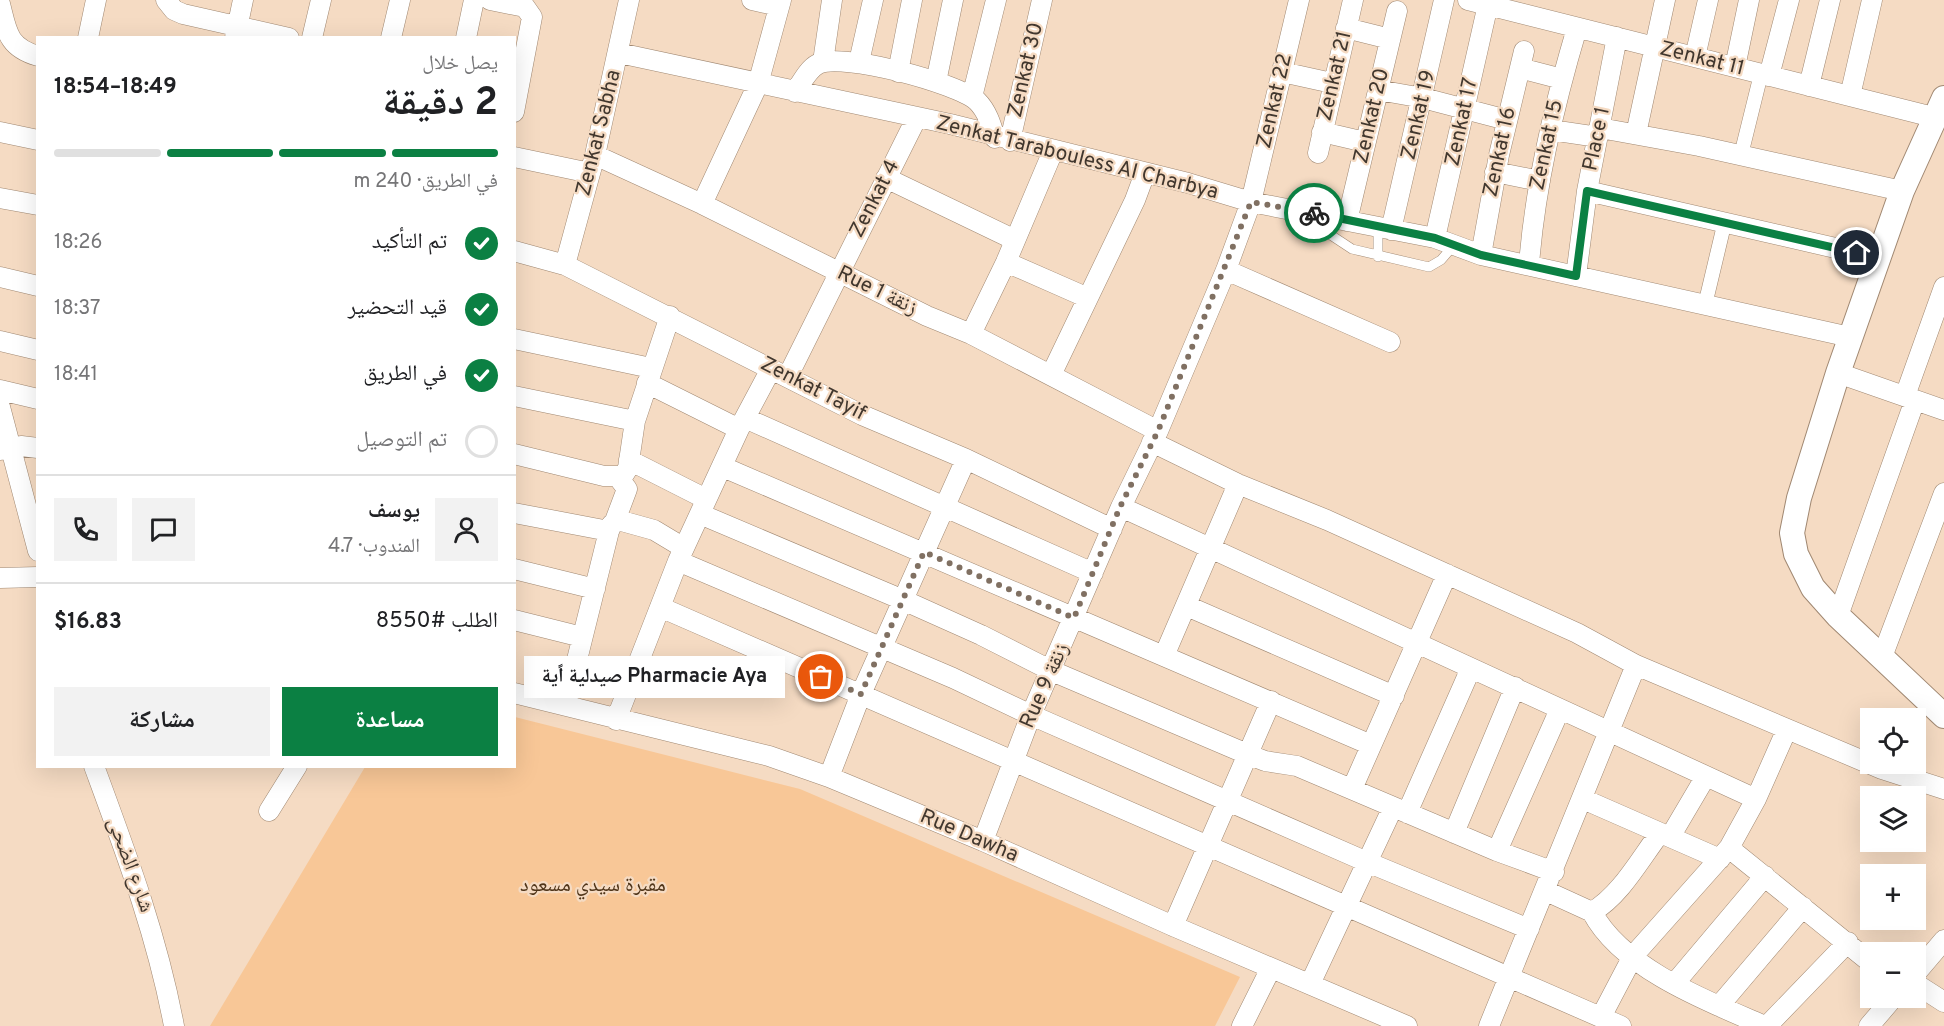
<!DOCTYPE html>
<html lang="ar">
<head>
<meta charset="utf-8">
<style>
  :root { --surface:#fff; --page:#f2f2f2; --text:#202124; --muted:#757577; --line:#e0e0e0; --accent:#0b8043 }
  body { margin:0; font-family:Overpass,"Noto Naskh Arabic",sans-serif; background:var(--page); color:var(--text); direction:rtl; height:100vh; display:flex; flex-direction:column; font-size:22px; white-space:nowrap }
  * { box-sizing:border-box; margin:0 }
  p { font-size:20px; color:var(--muted) }
  .icon { flex:none; width:33px; height:33px; fill:none; stroke:currentColor; stroke-width:2; stroke-linecap:round; stroke-linejoin:round }
  .map { position:relative; flex:1; overflow:hidden; direction:ltr }
  .panel { position:absolute; left:36px; top:36px; width:480px; height:732px; display:flex; flex-direction:column; background:var(--surface); border-radius:0px; box-shadow:0 6px 24px #0002; direction:rtl }
  .panel>* { flex:none }
  .controls { position:absolute; left:1860px; top:708px; display:grid; gap:12px }
  .controls a { display:grid; place-items:center; width:66px; height:66px; border-radius:0px; background:var(--surface); box-shadow:0 6px 24px #0002; font-size:30px }
  .pin { position:absolute; display:grid; place-items:center; width:51px; height:51px; color:#fff; margin:-26px; border:3px solid #fff; border-radius:50%; box-shadow:0 2px 6px #0007 }
  .courier { position:absolute; display:grid; place-items:center; width:60px; height:60px; margin:-30px; border:4px solid #0b8043; border-radius:50%; background:#fff; color:#222; box-shadow:0 2px 8px #0007 }
  .bubble { position:absolute; height:42px; border-radius:0px; background:var(--surface); box-shadow:0 6px 24px #0002; font-size:20px; font-weight:700; line-height:42px; text-align:center; direction:rtl }
  .summary em { font-style:normal; font-weight:700 }
  .summary div { display:flex; flex-direction:column-reverse }
  .summary { display:flex; align-items:center; justify-content:space-between; height:102px; padding:0 18px }
  h1 { font-size:39px; font-weight:700; line-height:45px }
  .bar { display:grid; grid-template-columns:repeat(4,1fr); gap:9px 6px; align-content:center; height:72px; padding:0 18px }
  .bar i { height:8px; border-radius:4px; background:var(--line) }
  .bar .active { background:var(--accent) }
  .bar p { grid-column:span 4 }
  .line { display:flex; align-items:center; gap:15px; padding:0 18px; border-top:2px solid var(--line) }
  .line div { flex:1 }
  .round { display:grid; place-items:center; flex:none; width:63px; height:63px; border-radius:0px; background:var(--page) }
  ol { padding:0 18px; list-style:none }
  li { display:flex; align-items:center; gap:18px; height:66px }
  li p { margin-inline-start:auto }
  li .icon { padding:6px; border-radius:50%; background:var(--accent); color:#fff; stroke-width:4 }
  li:last-child { color:var(--muted) }
  li i { width:33px; height:33px; border:3px solid var(--line); border-radius:50% }
  .primary-button { display:flex; gap:12px; margin-top:auto; padding:12px 18px }
  .primary-button a { flex:1; height:69px; border-radius:0px; background:var(--accent); color:#fff; font-size:24px; font-weight:700; line-height:69px; text-align:center }
  .primary-button a+a { background:var(--page); color:var(--text) }
  .map>svg:first-child { display:block }
</style>
</head>
<body>
<div class="map">
<svg width="1944" height="1026" viewBox="0 0 1944 1026">
  <rect width="100%" height="100%" fill="#f5dbc3"/>
  <path fill="#f8c797" d="M 515,717 L 800,789 L 1240,977 L 1215,1026 L 210,1026 L 365,767 L 514,766 Z"/>
  <g fill="none" stroke-linecap="round" stroke-linejoin="round">
    <g stroke="#a08872" stroke-width="10">
      <path id="service" d="M 1305,218 L 1352,249 L 1429,267 L 1441,260 L 1454,245
        M 1378,227 L 1378,257"/>
    </g>
    <g stroke="#a08872" stroke-width="15">
      <path id="pedestrian" d="M 1741,155 L 1761,74
        M 1705,305 L 1725,221"/>
    </g>
    <g stroke="#a08872" stroke-width="21">
      <path id="minor" d="M 166,0 L 174,10 L 183,14 L 289,38
        M 490,0 L 525,7 L 532,17 L 514,112
        M 752,0 L 779,6
        M 1468,0 L 1937,118
        M 0,4 C 7,31 7,47 38,56
        M 1346,28 L 1390,39
        M 88,38 L 96,0
        M 235,38 L 243,0
        M 312,38 L 321,0
        M 391,38 L 400,0
        M 466,38 L 474,0
        M 619,53 L 950,124 L 1188,183 L 1251,202 L 1435,238 L 1481,255 L 1850,337
        M 1695,57 L 1708,0
        M 823,62 L 832,0
        M 859,62 L 873,0
        M 1735,67 L 1749,0
        M 1520,68 L 1562,79
        M 898,72 L 912,0
        M 1282,72 L 1332,83
        M 1769,76 L 1789,0
        M 936,82 L 953,0
        M 1809,86 L 1830,0
        M 1378,90 L 1423,98 L 1507,120
        M 795,92 C 802,82 808,69 818,64 C 842,52 957,83 977,101 C 987,111 991,124 995,138
        M 1850,96 L 1872,0
        M 972,97 L 996,0
        M 1600,128 L 1699,146 L 1902,191
        M 1551,130 L 1598,137
        M 0,132 L 38,140
        M 1322,132 L 1365,142
        M 1636,134 L 1665,0
        M 1010,141 L 1042,0
        M 1318,153 L 1353,0
        M 595,155 L 702,204 L 927,316 L 971,334 L 1158,431
        M 514,157 L 590,173
        M 1495,172 L 1540,181
        M 886,178 L 1015,240
        M 1587,191 L 1879,258
        M 0,198 L 38,205
        M 702,204 L 758,84 L 781,0
        M 1347,221 L 1397,11
        M 1391,230 L 1444,0
        M 1435,238 L 1489,0
        M 514,251 L 565,265 L 862,415 L 966,459 L 1112,529
        M 1481,255 L 1499,155 L 1524,51
        M 1006,262 L 1088,298
        M 565,265 L 595,155 L 629,0
        M 1529,265 C 1535,185 1554,105 1577,28
        M 1226,270 L 1390,342
        M 1576,276 L 1587,191 L 1617,37
        M 0,277 L 38,286
        M 971,334 L 1006,262 L 1053,151
        M 514,339 L 651,368
        M 0,341 L 38,350
        M 1838,373 L 1944,410
        M 1051,375 L 1135,200 L 1145,173
        M 788,376 L 916,119
        M 647,383 L 739,429
        M 0,390 L 38,399
        M 514,396 L 635,421
        M 1905,396 L 1944,287
        M 0,407 L 38,551
        M 745,418 L 1093,573
        M 1152,442 L 1238,484 L 1327,520 L 1577,633 L 1636,665 L 1882,769 L 1944,789
        M 0,450 L 21,446 L 38,448
        M 514,454 L 604,476 L 623,476 L 628,468 L 635,421 L 670,316
        M 629,460 L 706,499
        M 723,467 L 1371,745
        M 1121,507 L 1756,799
        M 514,513 L 609,531 L 612,524 L 618,520 L 654,530 L 684,548
        M 700,514 L 903,600 L 981,635 L 1052,671 L 1247,754 L 1265,761 L 1297,766 L 1497,851 L 1554,872
        M 615,521 L 627,489 L 618,477
        M 678,561 L 953,678 L 1031,715 L 1367,862 L 1529,929
        M 514,569 L 595,589
        M 0,578 L 38,577
        M 1187,606 L 1394,696
        M 660,607 L 1621,1026
        M 1838,616 L 1915,400
        M 514,620 L 582,637
        M 1164,656 L 1238,484
        M 1882,657 L 1944,493
        M 514,693 L 769,756 L 829,777 L 983,841 L 1173,926 L 1407,1026
        M 566,704 L 609,531
        M 616,720 L 678,561 L 739,429 L 771,369
        M 94,766 C 126,853 157,935 174,1026
        M 829,777 L 861,694 L 966,459
        M 1352,789 L 1447,574
        M 1583,799 L 1720,859
        M 269,811 L 297,766
        M 1407,813 L 1471,668
        M 1454,833 L 1515,687
        M 1670,837 L 1706,776
        M 983,841 L 1031,715 L 1121,507 L 1158,431 L 1226,270 L 1251,202 L 1299,0
        M 1729,848 L 1870,962
        M 1497,851 L 1560,709
        M 1546,891 L 1592,912 C 1621,895 1640,859 1660,833
        M 1592,912 C 1622,969 1709,1002 1765,1026
        M 1173,926 L 1271,701
        M 1916,973 L 1944,940
        M 1310,984 L 1393,807
        M 1674,984 L 1765,876
        M 1916,984 L 1944,1002
        M 1719,1006 L 1803,907
        M 1601,1017 L 1633,956 L 1729,848 L 1756,799 L 1787,729
        M 1242,1026 L 1271,968
        M 1489,1026 L 1636,665
        M 1767,1026 L 1848,942
        M 1869,1026 L 1893,998"/>
    </g>
    <g stroke="#a08872" stroke-width="26">
      <path id="tertiary" d="M 1944,98 L 1902,191 L 1838,373 L 1799,498 L 1792,533 L 1796,554 L 1813,588 L 1838,616 L 1944,716"/>
    </g>
    <use href="#service" stroke="#fff" stroke-width="9"/>
    <use href="#pedestrian" stroke="#fff" stroke-width="14"/>
    <use href="#minor" stroke="#fff" stroke-width="20"/>
    <use href="#tertiary" stroke="#fff" stroke-width="24"/>
  </g>
  <g fill="none" stroke-linecap="round" stroke-linejoin="round">
    <path stroke="#807062" stroke-width="6" stroke-dasharray="0 10.8" d="M 821,677 L 861,694 L 924,552 L 1074,618 L 1120,507 L 1158,431 L 1251,202 L 1314,213"/>
    <path stroke="#0b8043" stroke-width="8" d="M 1314,213 L 1435,238 L 1481,255 L 1576,276 L 1587,191 L 1857,253"/>
  </g>
  <g text-anchor="middle" dominant-baseline="central" stroke-width="4.5" stroke-linejoin="round" paint-order="stroke">
    <g font-size="21" fill="#41372e" stroke="#f5dbc3">
      <text transform="translate(1702 59) rotate(14)">Zenkat 11</text>
      <text transform="translate(1026 70) rotate(-77)">Zenkat 30</text>
      <text transform="translate(1335 76) rotate(-77)">Zenkat 21</text>
      <text transform="translate(1275 101) rotate(-77)">Zenkat 22</text>
      <text transform="translate(1419 115) rotate(-77)">Zenkat 19</text>
      <text transform="translate(1372 116) rotate(-77)">Zenkat 20</text>
      <text transform="translate(1462 122) rotate(-78)">Zenkat 17</text>
      <text transform="translate(599 133) rotate(-76)">Zenkat Sabha</text>
      <text transform="translate(1597 139) rotate(-78)">Place 1</text>
      <text transform="translate(1547 145) rotate(-78)">Zenkat 15</text>
      <text transform="translate(1500 152) rotate(-78)">Zenkat 16</text>
      <text transform="translate(1077 158) rotate(14)">Zenkat Tarabouless Al Charbya</text>
      <text transform="translate(875 199) rotate(-63)">Zenkat 4</text>
      <text transform="translate(877 291) rotate(26)">Rue 1 زنقة</text>
      <text transform="translate(813 389) rotate(27)">Zenkat Tayif</text>
      <text transform="translate(1045 686) rotate(-66)">Rue 9 زنقة</text>
      <text transform="translate(969 836) rotate(23)">Rue Dawha</text>
      <text transform="translate(130 865) rotate(70)">شارع الضحى</text>
    </g>
    <g font-size="21" fill="#503519" stroke="#f5dbc3">
      <text x="593" y="885">مقبرة سيدي مسعود</text>
    </g>
  </g>
</svg>
<div class="controls">
<a><svg class="icon" aria-label="locate" viewBox="0 0 24 24"><circle cx="12" cy="12" r="6"/><path d="M12 2v4M12 18v4M2 12h4M18 12h4"/></svg></a>
<a><svg class="icon" aria-label="layers" viewBox="0 0 24 24"><path d="M12 4l9 5-9 5-9-5zM3 14l9 5 9-5"/></svg></a>
<a>+</a>
<a>−</a>
</div>
<div class="pin" style="left:821px;top:677px;background:#ea580c"><svg class="icon" aria-label="bag" viewBox="0 0 24 24"><path d="M5 8h14l-1 12H6zM9 8a3 3 0 0 1 6 0"/></svg></div>
<div class="pin" style="left:1857px;top:253px;background:#1f2937"><svg class="icon" aria-label="home" viewBox="0 0 24 24"><path d="M3 11l9-7 9 7M6 9v11h12V9"/></svg></div>
<div class="courier" style="left:1314px;top:213px"><svg class="icon" aria-label="bike" viewBox="0 0 24 24"><circle cx="6" cy="16" r="4"/><circle cx="18" cy="16" r="4"/><path d="M6 16l4-8h5l3 8M10 8l3 8H6M13 5h3"/></svg></div>
<div class="bubble" style="left:524px;top:656px;width:261px">Pharmacie Aya صيدلية اًية</div>
<section class="panel">
<div class="summary"><div><h1>2 دقيقة</h1><p>يصل خلال</p></div><em>18:49–18:54</em></div>
<div class="bar"><i class="active"></i><i class="active"></i><i class="active"></i><i></i><p>في الطريق · 240 m</p></div>
<ol>
<li><svg class="icon" aria-label="check" viewBox="0 0 24 24"><path d="M5 12l5 5 9-10"/></svg>تم التأكيد<p>18:26</p></li>
<li><svg class="icon" aria-label="check" viewBox="0 0 24 24"><path d="M5 12l5 5 9-10"/></svg>قيد التحضير<p>18:37</p></li>
<li><svg class="icon" aria-label="check" viewBox="0 0 24 24"><path d="M5 12l5 5 9-10"/></svg>في الطريق<p>18:41</p></li>
<li><i></i>تم التوصيل</li>
</ol>
<div class="line" style="height:108px"><a class="round"><svg class="icon" aria-label="person" viewBox="0 0 24 24"><circle cx="12" cy="8" r="4"/><path d="M4 21q1-7 8-7t8 7"/></svg></a><div><b>يوسف</b><p>المندوب · 4.7</p></div><a class="round"><svg class="icon" aria-label="chat" viewBox="0 0 24 24"><path d="M4 5h16v11H9l-5 4z"/></svg></a><a class="round"><svg class="icon" aria-label="phone" viewBox="0 0 24 24"><path d="M5 4h4l2 5-3 2q2 4 5 5l2-3 5 2v4C11 20 4 13 5 4z"/></svg></a></div>
<div class="line" style="height:78px"><div>الطلب #8550</div><b>$16.83</b></div>
<div class="primary-button"><a>مساعدة</a><a>مشاركة</a></div>
</section>
</div>
</body>
</html>
